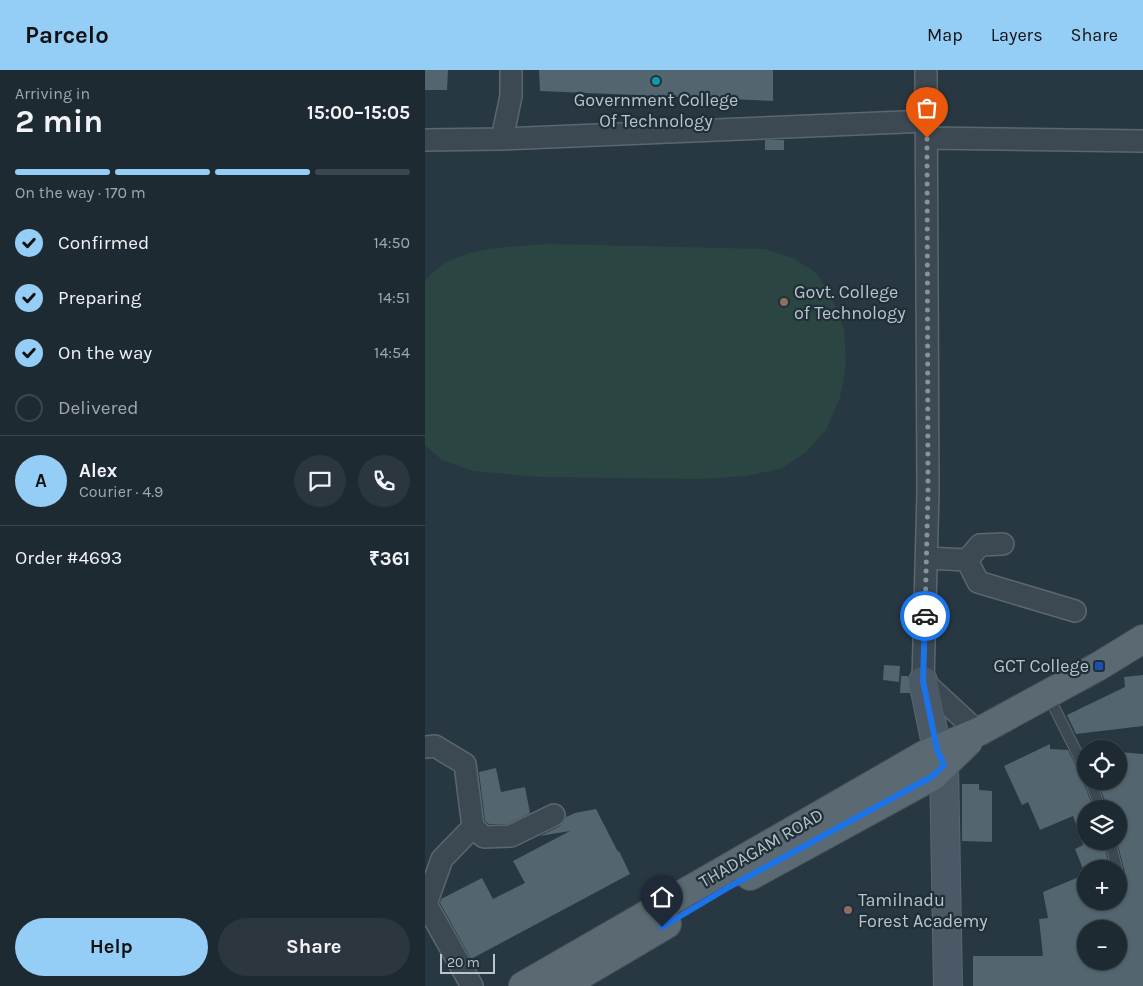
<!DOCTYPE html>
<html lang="en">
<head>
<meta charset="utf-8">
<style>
  :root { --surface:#1e2a32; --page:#2b363e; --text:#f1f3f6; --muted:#a1a7ac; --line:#3c464d; --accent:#94cdf6 }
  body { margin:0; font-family:Karla,sans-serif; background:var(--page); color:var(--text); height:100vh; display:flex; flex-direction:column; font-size:19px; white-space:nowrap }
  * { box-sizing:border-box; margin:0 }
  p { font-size:16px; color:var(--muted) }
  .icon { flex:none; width:28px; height:28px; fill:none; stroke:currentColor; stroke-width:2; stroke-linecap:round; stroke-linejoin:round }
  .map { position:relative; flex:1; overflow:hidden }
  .side { display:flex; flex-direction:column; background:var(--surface); width:425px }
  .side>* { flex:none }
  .controls { position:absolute; left:652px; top:670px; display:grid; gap:10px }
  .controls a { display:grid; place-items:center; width:50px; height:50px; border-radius:50%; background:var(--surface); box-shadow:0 1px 4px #0004,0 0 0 1px var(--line); font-size:25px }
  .scale { position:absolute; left:15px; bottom:12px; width:55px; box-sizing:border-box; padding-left:5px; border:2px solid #b9c4cc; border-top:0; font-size:14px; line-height:18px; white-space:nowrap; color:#b9c4cc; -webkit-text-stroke:4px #202f38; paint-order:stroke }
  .pin { position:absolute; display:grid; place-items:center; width:42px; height:42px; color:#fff; margin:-51px -21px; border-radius:50% 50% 50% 0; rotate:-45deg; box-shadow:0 0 5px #0007 }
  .pin .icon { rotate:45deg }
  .courier { position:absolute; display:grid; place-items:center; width:50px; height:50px; margin:-25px; border:4px solid #1a73e8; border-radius:50%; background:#fff; color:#222; box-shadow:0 1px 6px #0007 }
  .overview em { font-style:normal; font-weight:700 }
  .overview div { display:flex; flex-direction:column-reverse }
  .overview { display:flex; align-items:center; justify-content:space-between; height:85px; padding:0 15px }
  h1 { font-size:32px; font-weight:700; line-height:38px }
  .bar { display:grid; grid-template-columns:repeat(4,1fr); gap:8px 5px; align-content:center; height:60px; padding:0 15px }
  .bar i { height:6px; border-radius:4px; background:var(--line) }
  .bar .selected { background:var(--accent) }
  .bar p { grid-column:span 4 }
  .line { display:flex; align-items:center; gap:12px; padding:0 15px; border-top:1px solid var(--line) }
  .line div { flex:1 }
  .round { display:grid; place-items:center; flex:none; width:52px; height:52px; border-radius:26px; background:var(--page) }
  ol { padding:0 15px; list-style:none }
  li { display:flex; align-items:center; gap:15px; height:55px }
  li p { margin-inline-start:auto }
  li .icon { padding:5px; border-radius:50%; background:var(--accent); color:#111; stroke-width:4 }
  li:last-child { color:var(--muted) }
  li i { width:28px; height:28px; border:2px solid var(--line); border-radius:50% }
  .action { display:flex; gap:10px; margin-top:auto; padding:10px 15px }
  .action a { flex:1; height:58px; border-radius:30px; background:var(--accent); color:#111; font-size:20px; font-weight:700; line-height:58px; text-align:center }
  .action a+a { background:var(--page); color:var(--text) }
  header { display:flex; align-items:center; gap:30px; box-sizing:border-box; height:70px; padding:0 25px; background:var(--accent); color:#111 }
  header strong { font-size:24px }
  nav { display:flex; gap:28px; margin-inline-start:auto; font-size:18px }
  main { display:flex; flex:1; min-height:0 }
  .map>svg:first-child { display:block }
</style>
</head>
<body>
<header>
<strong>Parcelo</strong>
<nav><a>Map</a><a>Layers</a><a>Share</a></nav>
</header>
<main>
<section class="side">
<div class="overview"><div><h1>2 min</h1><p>Arriving in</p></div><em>15:00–15:05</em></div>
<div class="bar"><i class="selected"></i><i class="selected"></i><i class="selected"></i><i></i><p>On the way · 170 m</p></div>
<ol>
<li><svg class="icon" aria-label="check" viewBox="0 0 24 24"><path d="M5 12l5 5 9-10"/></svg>Confirmed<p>14:50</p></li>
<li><svg class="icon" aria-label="check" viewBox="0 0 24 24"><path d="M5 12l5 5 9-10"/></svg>Preparing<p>14:51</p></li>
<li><svg class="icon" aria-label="check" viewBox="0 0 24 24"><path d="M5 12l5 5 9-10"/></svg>On the way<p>14:54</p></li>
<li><i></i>Delivered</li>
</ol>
<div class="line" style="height:90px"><b class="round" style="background:var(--accent);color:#111">A</b><div><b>Alex</b><p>Courier · 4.9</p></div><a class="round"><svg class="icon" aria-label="chat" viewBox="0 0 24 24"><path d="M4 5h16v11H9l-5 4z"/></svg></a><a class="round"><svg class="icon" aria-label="phone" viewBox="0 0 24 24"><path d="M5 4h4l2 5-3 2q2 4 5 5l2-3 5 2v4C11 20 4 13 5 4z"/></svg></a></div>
<div class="line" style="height:65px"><div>Order #4693</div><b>₹361</b></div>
<div class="action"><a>Help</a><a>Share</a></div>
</section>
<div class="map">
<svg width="718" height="916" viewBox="0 0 718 916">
  <rect width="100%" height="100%" fill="#283842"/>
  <path fill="#2b4542" d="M 123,174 L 340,179 L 370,189 L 391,203 L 407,228 L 419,259 L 421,296 L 415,327 L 401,360 L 381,382 L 356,399 L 320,406 L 278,409 L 114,407 L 49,401 L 17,390 L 0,375 L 0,211 C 28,175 82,178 123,174 Z"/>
  <path fill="#53656f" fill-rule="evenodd" d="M 0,0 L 23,0 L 22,20 L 0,20 Z
    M 114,0 L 348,0 L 348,31 L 115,21 Z
    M 340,70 L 359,70 L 359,80 L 340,80 Z
    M 459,595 L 475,596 L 474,612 L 458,610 Z
    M 718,605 L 718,656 L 651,664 L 642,645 L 700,617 L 699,607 Z
    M 476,606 L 483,606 L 485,623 L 475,623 Z
    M 625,674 L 625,679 L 643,680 L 655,704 L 659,707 L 659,714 L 668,737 L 661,739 L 661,771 L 678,771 L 685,799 L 658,799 L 650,779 L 658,775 L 648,746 L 615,760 L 603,732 L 597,735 L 579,696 Z
    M 694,682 L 718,684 L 718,916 L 548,916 L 548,886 L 618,886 L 614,849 L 623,848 L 618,822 L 661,804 L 661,831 L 694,831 L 694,820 L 698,820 L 703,815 L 692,771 L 696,767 L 694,735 L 682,735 L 672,711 L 694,711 ZM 661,859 L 694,859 L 694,891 L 661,891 Z
    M 71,698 L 76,722 L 100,717 L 105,743 L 83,754 L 64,754 L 60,751 L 54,702 Z
    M 537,714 L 554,714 L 554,720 L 567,721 L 567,772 L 537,771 Z
    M 171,739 L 193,782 L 194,781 L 205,804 L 46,889 L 15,833 L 16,829 L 57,808 L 68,829 L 100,813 L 88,791 L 145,761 L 115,766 L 135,756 L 139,752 L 141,747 L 150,743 Z"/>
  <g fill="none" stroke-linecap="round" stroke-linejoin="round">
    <g stroke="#5a676f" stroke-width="12">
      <path id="lane" d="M 623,625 L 661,701
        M 665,711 L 676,739
        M 685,771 L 692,799
        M 694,807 L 696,814"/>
    </g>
    <g stroke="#5a676f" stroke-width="24">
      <path id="street" d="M 86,0 L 86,26 L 77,69 L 502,51
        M 501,0 L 503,422 L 498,611 L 553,662
        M 502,68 L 718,71
        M 0,70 L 77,69
        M 578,474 L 555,475 L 542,490 L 553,512 L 650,541
        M 502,488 L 542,490
        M 0,677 L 10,676 L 40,694 L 48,757
        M 47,916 L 1,834 L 17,789 L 48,757 L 59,767 L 86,766 L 129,745"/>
    </g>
    <g stroke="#5a676f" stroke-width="30">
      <path id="secondary" d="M 498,611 L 512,679 L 519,695 L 523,916"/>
    </g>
    <g stroke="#46535b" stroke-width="30">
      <path id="primary" d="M 325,806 L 508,706 L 543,672
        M 98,916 L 499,685 L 553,662 L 674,596 L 718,569
        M 137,916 L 242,854"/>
    </g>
    <use href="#lane" stroke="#3c4952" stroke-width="10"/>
    <use href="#street" stroke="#3c4952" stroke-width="21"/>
    <use href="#secondary" stroke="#4a5965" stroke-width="28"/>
    <use href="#primary" stroke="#5a6972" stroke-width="28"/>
  </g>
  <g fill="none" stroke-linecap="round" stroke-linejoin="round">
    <path stroke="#86939c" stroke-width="5" stroke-dasharray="0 9" d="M 500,546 L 503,422 L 502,68"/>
    <path stroke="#1a73e8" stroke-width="6" d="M 237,857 L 304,817 L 508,706 L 519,695 L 512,679 L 498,611 L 500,546"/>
  </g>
  <circle fill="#0f9aa8" stroke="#202f38" stroke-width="2" cx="231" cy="11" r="5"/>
  <g fill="#8d6e63" stroke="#202f38" stroke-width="2">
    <circle cx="359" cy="232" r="5"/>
    <circle cx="423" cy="840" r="5"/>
  </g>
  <rect fill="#1a4fb4" stroke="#202f38" stroke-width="2" x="669" y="591" width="10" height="10" rx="2.5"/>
  <g text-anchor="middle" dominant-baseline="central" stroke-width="4.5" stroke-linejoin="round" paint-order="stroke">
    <g font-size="18" fill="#b9c4cc" stroke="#202f38" text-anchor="start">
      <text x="231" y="30" text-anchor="middle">Government College<tspan x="231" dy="21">Of Technology</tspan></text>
      <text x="369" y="222">Govt. College<tspan x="369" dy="21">of Technology</tspan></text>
      <text x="664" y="596" text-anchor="end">GCT College</text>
      <text x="433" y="830">Tamilnadu<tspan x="433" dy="21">Forest Academy</tspan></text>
    </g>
    <g font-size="18" fill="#b9c4cc" stroke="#202f38">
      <text transform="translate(336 778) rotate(-30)">THADAGAM ROAD</text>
    </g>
  </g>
</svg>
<div class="controls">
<a><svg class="icon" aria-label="locate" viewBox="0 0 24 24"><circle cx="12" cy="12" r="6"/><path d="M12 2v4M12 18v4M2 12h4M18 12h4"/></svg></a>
<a><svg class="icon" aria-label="layers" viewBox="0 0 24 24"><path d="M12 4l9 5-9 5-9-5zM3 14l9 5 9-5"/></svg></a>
<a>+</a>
<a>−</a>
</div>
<div class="scale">20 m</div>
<div class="pin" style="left:502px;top:68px;background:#ea580c"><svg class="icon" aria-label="bag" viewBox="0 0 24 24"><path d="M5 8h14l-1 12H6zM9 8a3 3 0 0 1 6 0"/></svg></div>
<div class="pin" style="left:237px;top:857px;background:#1f2937"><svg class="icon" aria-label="home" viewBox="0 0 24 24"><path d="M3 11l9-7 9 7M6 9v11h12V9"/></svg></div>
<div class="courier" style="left:500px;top:546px"><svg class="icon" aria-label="car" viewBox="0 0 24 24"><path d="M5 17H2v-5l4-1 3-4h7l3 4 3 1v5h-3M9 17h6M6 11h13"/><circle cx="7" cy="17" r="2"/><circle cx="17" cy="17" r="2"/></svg></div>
</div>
</main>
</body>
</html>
